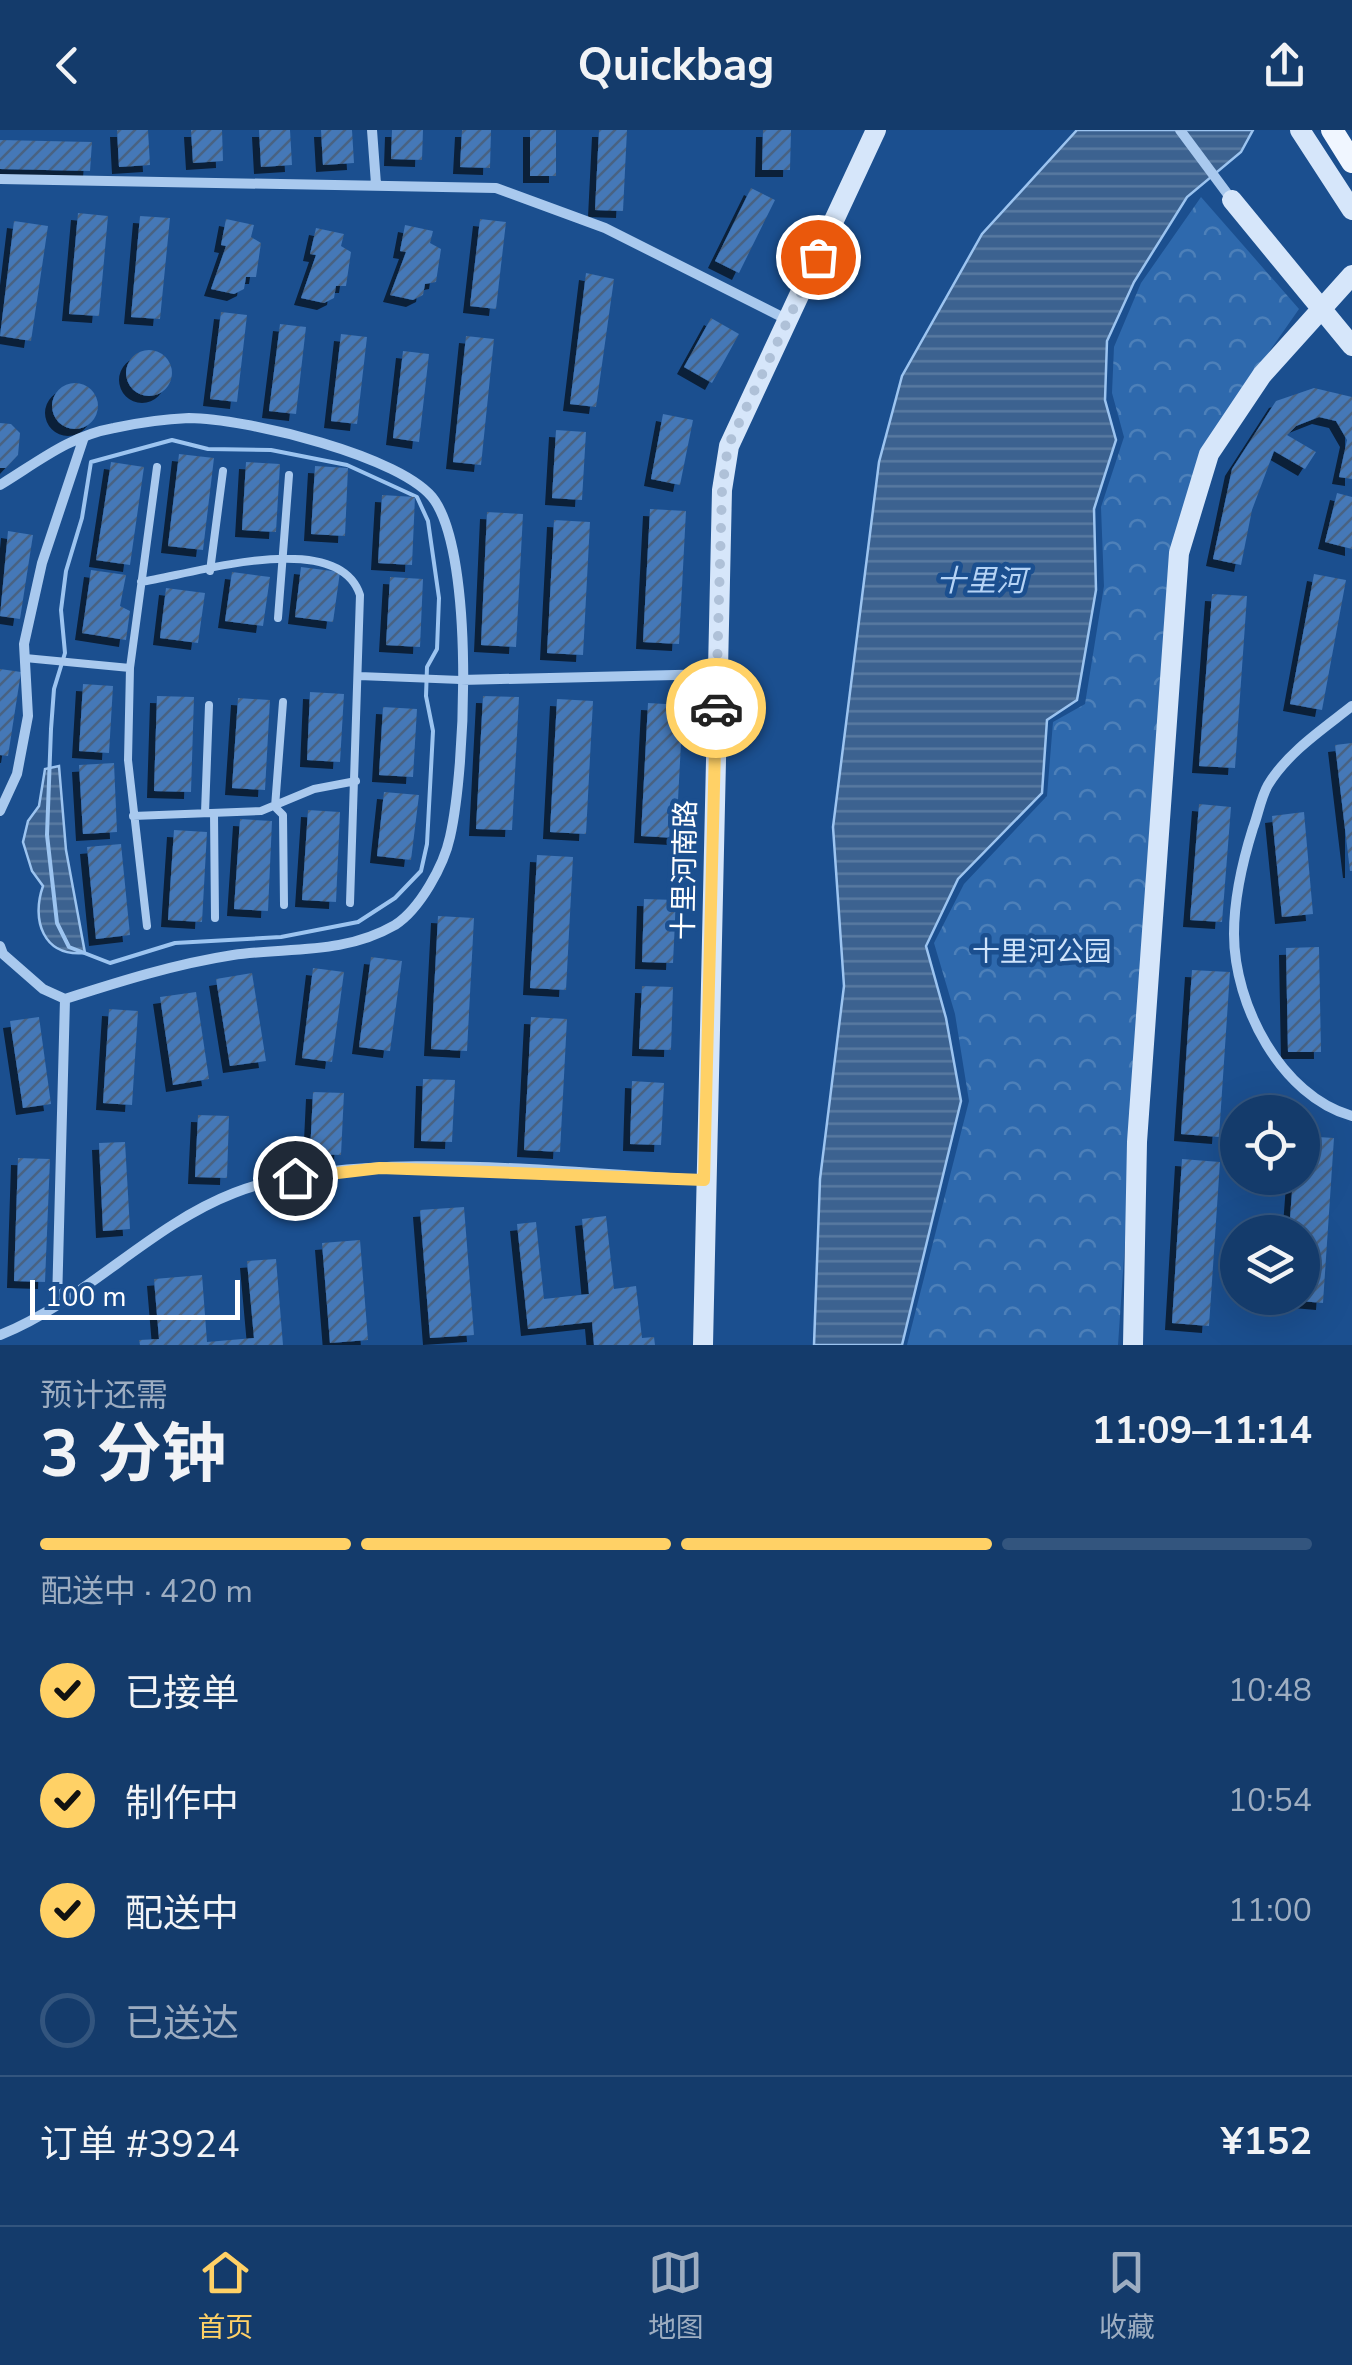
<!DOCTYPE html>
<html lang="zh">
<head>
<meta charset="utf-8">
<style>
  :root { --surface:#143b6b; --page:#214673; --text:#f1f3f6; --muted:#9dadc1; --line:#33557e; --accent:#ffd166 }
  body { margin:0; font-family:"Nunito Sans","Noto Sans SC",sans-serif; background:var(--page); color:var(--text); height:100vh; display:flex; flex-direction:column; font-size:38px; white-space:nowrap }
  * { box-sizing:border-box; margin:0 }
  p { font-size:32px; color:var(--muted) }
  .icon { flex:none; width:55px; height:55px; fill:none; stroke:currentColor; stroke-width:2; stroke-linecap:round; stroke-linejoin:round }
  .map { position:relative; height:1215px; overflow:hidden }
  .panel { display:flex; flex-direction:column; background:var(--surface); flex:1 }
  .panel>* { flex:none }
  .controls { position:absolute; left:1220px; top:965px; display:grid; gap:20px }
  .controls a { display:grid; place-items:center; width:100px; height:100px; border-radius:50%; background:var(--surface); box-shadow:0 10px 40px #0002,0 0 0 2px var(--line); font-size:50px }
  .scale { position:absolute; left:30px; bottom:25px; width:210px; box-sizing:border-box; padding-left:10px; border:5px solid #fff; border-top:0; font-size:28px; line-height:35px; white-space:nowrap; color:#fff; -webkit-text-stroke:8px #1b4f8f; paint-order:stroke }
  .pin { position:absolute; display:grid; place-items:center; width:85px; height:85px; color:#fff; margin:-42px; border:5px solid #fff; border-radius:50%; box-shadow:0 2px 10px #0007 }
  .courier { position:absolute; display:grid; place-items:center; width:100px; height:100px; margin:-50px; border:8px solid #ffd166; border-radius:50%; background:#fff; color:#222; box-shadow:0 2px 12px #0007 }
  .summary em { font-style:normal; font-weight:700 }
  .summary div { display:flex; flex-direction:column-reverse }
  .summary { display:flex; align-items:center; justify-content:space-between; height:170px; padding:0 40px }
  h1 { font-size:65px; font-weight:700; line-height:75px }
  .bar { display:grid; grid-template-columns:repeat(4,1fr); gap:15px 10px; align-content:center; height:120px; padding:0 40px }
  .bar i { height:12px; border-radius:8px; background:var(--line) }
  .bar .selected { background:var(--accent) }
  .bar p { grid-column:span 4 }
  .line { display:flex; align-items:center; gap:25px; padding:0 40px; border-top:2px solid var(--line) }
  .line div { flex:1 }
  ol { padding:0 40px; list-style:none }
  li { display:flex; align-items:center; gap:30px; height:110px }
  li p { margin-inline-start:auto }
  li .icon { padding:10px; border-radius:50%; background:var(--accent); color:#111; stroke-width:4 }
  li:last-child { color:var(--muted) }
  li i { width:55px; height:55px; border:5px solid var(--line); border-radius:50% }
  header { display:flex; justify-content:space-between; align-items:center; height:130px; padding:0 40px; background:var(--surface); font-size:45px; font-weight:700 }
  .dock { display:flex; justify-content:space-around; align-items:center; height:140px; border-top:2px solid var(--line); background:var(--surface); font-size:28px; color:var(--muted) }
  .dock a { display:grid; justify-items:center; gap:5px }
  .dock .selected { color:var(--accent) }
  .map>svg:first-child { display:block }
</style>
</head>
<body>
<header><svg class="icon" aria-label="back" viewBox="0 0 24 24"><path d="M15 5l-7 7 7 7"/></svg>Quickbag<svg class="icon" aria-label="share" viewBox="0 0 24 24"><path d="M12 15V3M7 8l5-5 5 5M5 13v7h14v-7"/></svg></header>
<div class="map">
<svg width="1352" height="1215" viewBox="0 0 1352 1215">
  <defs>
    <pattern id="park-crowns" width="20" height="18" patternUnits="userSpaceOnUse" patternTransform="scale(2.5)"><rect width="20" height="18" fill="#2e69ad"/><path d="M2 6a3 3 0 1 1 6 0M12 15a3 3 0 1 1 6 0" fill="none" stroke="#4d80b9"/></pattern>
    <pattern id="water-rules" width="6" height="5" patternUnits="userSpaceOnUse" patternTransform="scale(2.5)"><rect width="6" height="5" fill="#3c6290"/><path d="M0 2.5h6" fill="none" stroke="#597aa1"/></pattern>
    <pattern id="building-hatch" width="6" height="6" patternUnits="userSpaceOnUse" patternTransform="scale(2.5)"><rect width="6" height="6" fill="#4478b7"/><path d="M-1 1l2-2M0 6l6-6M5 7l2-2" fill="none" stroke="#486282"/></pattern>
    <filter id="shadow"><feDropShadow dx="-7" dy="7" stdDeviation="0" flood-color="#0009"/></filter>
  </defs>
  <rect width="100%" height="100%" fill="#1b4f8f"/>
  <path fill="url(#park-crowns)" d="M 1201,67 L 1299,179 L 1202,318 L 1172,420 L 1118,1215 L 907,1215 L 969,971 L 955,884 L 934,813 L 964,754 L 1047,666 L 1053,592 L 1085,574 L 1104,456 L 1101,377 L 1124,307 L 1112,263 L 1114,217 L 1141,153 Z"/>
  <path fill="url(#water-rules)" stroke="#9cc4f0" stroke-width="2.5" d="M 1077,0 L 1253,0 L 1241,22 L 1187,67 L 1134,152 L 1107,211 L 1105,270 L 1116,310 L 1094,379 L 1096,460 L 1077,570 L 1047,590 L 1042,663 L 958,749 L 926,816 L 946,888 L 961,971 L 902,1215 L 814,1215 L 820,1049 L 844,856 L 833,697 L 879,332 L 902,246 L 982,104 Z
    M 59,636 L 66,720 L 85,823 C 43,827 31,790 43,756 L 32,741 L 23,712 L 28,691 L 39,676 L 45,639 Z"/>
  <g fill="none" stroke-linecap="round" stroke-linejoin="round">
    <path stroke="#9cc4f0" stroke-width="4" d="M 172,310 L 208,319 L 271,320 L 347,335 L 417,367 L 428,391 L 439,468 L 437,519 L 427,537 L 426,566 L 433,601 L 427,714 L 421,741 L 395,768 L 358,792 L 281,807 L 175,813 L 110,833 L 69,817 L 57,793 L 47,705 L 51,599 L 54,559 L 65,523 L 61,480 L 66,441 L 82,388 L 91,332 Z"/>
  </g>
  <path fill="url(#building-hatch)" filter="url(#shadow)" d="M 117,0 L 148,0 L 150,35 L 119,37 Z
    M 191,0 L 222,0 L 223,31 L 193,33 Z
    M 259,0 L 290,0 L 292,35 L 261,37 Z
    M 321,0 L 352,0 L 354,33 L 323,35 Z
    M 392,0 L 423,0 L 422,30 L 391,29 Z
    M 462,0 L 491,0 L 490,38 L 460,37 Z
    M 530,0 L 556,0 L 556,46 L 530,46 Z
    M 599,0 L 627,0 L 623,81 L 595,80 Z
    M 763,0 L 791,0 L 790,40 L 762,40 Z
    M 0,10 L 92,12 L 90,41 L 0,39 Z
    M 751,58 L 775,70 L 739,143 L 715,131 Z
    M 78,83 L 108,86 L 99,186 L 69,184 Z
    M 140,86 L 170,88 L 160,189 L 131,187 Z
    M 226,89 L 254,95 L 251,107 L 261,113 L 256,147 L 246,147 L 244,159 L 234,164 L 211,159 L 226,116 L 221,115 Z
    M 480,89 L 506,92 L 496,179 L 470,176 Z
    M 14,91 L 48,96 L 31,211 L 0,206 Z
    M 405,95 L 433,101 L 430,113 L 441,119 L 436,152 L 425,154 L 423,165 L 413,170 L 390,165 L 406,122 L 400,121 Z
    M 316,98 L 344,104 L 341,116 L 351,122 L 346,156 L 336,156 L 334,168 L 324,173 L 301,168 L 316,125 L 310,124 Z
    M 586,143 L 614,149 L 596,277 L 570,274 Z
    M 221,182 L 247,185 L 237,272 L 210,269 Z
    M 711,188 L 739,204 L 712,253 L 684,237 Z
    M 280,194 L 306,197 L 296,284 L 269,281 Z
    M 341,204 L 367,207 L 357,294 L 331,291 Z
    M 466,206 L 494,209 L 481,335 L 453,332 Z
    M126 243a23 23 0 1 1 46 0a23 23 0 1 1-46 0Z
    M 403,221 L 429,224 L 419,312 L 393,308 Z
    M52 276a23 23 0 1 1 46 0a23 23 0 1 1-46 0Z
    M 1314,258 L 1352,267 L 1352,349 L 1339,347 L 1347,310 L 1336,291 L 1319,287 L 1296,296 L 1287,305 L 1316,322 L 1305,339 L 1274,321 L 1252,380 L 1241,435 L 1213,429 L 1232,339 L 1276,271 Z
    M 663,284 L 693,290 L 680,355 L 651,349 Z
    M 0,293 L 11,294 L 20,303 L 18,325 L 6,338 L 0,338 Z
    M 556,300 L 586,302 L 582,370 L 552,368 Z
    M 179,324 L 214,328 L 203,420 L 168,416 Z
    M 111,332 L 144,337 L 130,435 L 96,430 Z
    M 246,332 L 280,334 L 276,402 L 242,400 Z
    M 315,336 L 348,338 L 345,406 L 311,404 Z
    M 1337,363 L 1352,367 L 1352,419 L 1325,412 Z
    M 382,365 L 415,367 L 412,435 L 378,433 Z
    M 650,379 L 686,381 L 679,514 L 643,512 Z
    M 487,382 L 523,384 L 516,517 L 481,515 Z
    M 554,390 L 590,392 L 583,525 L 547,523 Z
    M 8,401 L 33,405 L 20,489 L 0,486 Z
    M 301,437 L 340,442 L 333,492 L 295,487 Z
    M 91,440 L 126,445 L 120,476 L 130,481 L 126,510 L 82,503 Z
    M 232,442 L 270,447 L 263,496 L 225,491 Z
    M 1314,444 L 1346,450 L 1322,580 L 1290,574 Z
    M 390,447 L 423,449 L 420,517 L 386,515 Z
    M 166,458 L 205,463 L 198,513 L 160,508 Z
    M 1212,464 L 1247,466 L 1235,638 L 1199,636 Z
    M 0,539 L 21,542 L 8,626 L 0,625 Z
    M 83,554 L 113,556 L 109,623 L 79,621 Z
    M 310,562 L 344,564 L 340,632 L 307,630 Z
    M 157,566 L 194,567 L 191,662 L 154,661 Z
    M 483,566 L 519,567 L 512,700 L 476,699 Z
    M 238,568 L 270,570 L 265,660 L 232,658 Z
    M 557,569 L 593,571 L 586,704 L 550,702 Z
    M 648,573 L 683,575 L 676,708 L 641,706 Z
    M 383,577 L 417,579 L 413,647 L 379,645 Z
    M 1352,613 L 1352,741 L 1350,741 L 1335,615 Z
    M 114,633 L 117,702 L 83,704 L 79,635 Z
    M 384,662 L 419,665 L 411,730 L 377,726 Z
    M 1199,674 L 1231,677 L 1222,792 L 1190,790 Z
    M 308,680 L 340,682 L 336,772 L 302,770 Z
    M 1304,682 L 1313,784 L 1282,787 L 1272,686 Z
    M 240,689 L 272,691 L 268,781 L 234,779 Z
    M 174,700 L 207,702 L 202,792 L 168,790 Z
    M 121,714 L 130,805 L 96,809 L 87,717 Z
    M 537,725 L 573,727 L 566,860 L 530,858 Z
    M 644,769 L 676,770 L 673,833 L 642,832 Z
    M 438,786 L 474,788 L 467,921 L 431,919 Z
    M 1319,817 L 1321,922 L 1288,922 L 1286,818 Z
    M 371,827 L 402,831 L 390,921 L 359,917 Z
    M 313,838 L 344,842 L 332,932 L 302,928 Z
    M 1192,840 L 1230,842 L 1219,1007 L 1181,1004 Z
    M 252,843 L 266,931 L 230,936 L 216,849 Z
    M 642,856 L 673,857 L 671,920 L 639,919 Z
    M 196,862 L 209,949 L 173,955 L 160,867 Z
    M 109,879 L 138,881 L 132,975 L 103,973 Z
    M 39,887 L 51,974 L 23,978 L 10,891 Z
    M 531,887 L 567,889 L 560,1022 L 524,1020 Z
    M 423,949 L 455,950 L 452,1012 L 421,1011 Z
    M 632,951 L 664,953 L 661,1015 L 630,1014 Z
    M 313,962 L 344,963 L 341,1025 L 310,1024 Z
    M 198,985 L 229,986 L 227,1048 L 195,1047 Z
    M 1302,1006 L 1334,1008 L 1323,1173 L 1289,1170 L 1302,1168 L 1302,1102 L 1289,1102 L 1293,1048 L 1302,1048 Z
    M 125,1012 L 130,1099 L 103,1101 L 99,1013 Z
    M 18,1028 L 50,1029 L 45,1152 L 14,1151 Z
    M 1182,1029 L 1220,1032 L 1209,1196 L 1172,1193 Z
    M 464,1077 L 474,1205 L 430,1208 L 420,1080 Z
    M 606,1086 L 614,1159 L 636,1156 L 642,1208 L 654,1207 L 655,1215 L 594,1215 L 592,1192 L 528,1199 L 517,1094 L 536,1092 L 544,1169 L 589,1164 L 582,1089 Z
    M 360,1110 L 368,1210 L 330,1213 L 322,1113 Z
    M 276,1129 L 283,1215 L 140,1215 L 139,1210 L 159,1209 L 154,1149 L 202,1145 L 207,1212 L 254,1208 L 247,1131 Z"/>
  <g fill="none" stroke-linecap="round" stroke-linejoin="round">
    <path stroke="#a9c9ee" stroke-width="8" d="M 210,441 L 223,341
      M 141,452 C 193,444 338,397 360,465 L 350,773
      M 278,488 L 289,345
      M 25,528 L 130,538
      M 359,546 L 461,550
      M 283,572 L 275,677 L 283,685 L 284,775
      M 205,683 L 209,575
      M 214,683 L 215,788
      M 133,686 L 261,681 L 314,659 L 356,651
      M 147,796 L 128,630 L 130,538 L 157,337"/>
    <path stroke="#a9c9ee" stroke-width="10" d="M 372,0 L 376,54
      M 1180,0 L 1232,70
      M 0,49 L 496,58 L 605,98 L 788,190
      M 0,355 C 38,332 69,306 114,298 C 137,293 165,289 189,288 C 243,288 405,326 435,371 C 474,430 466,636 450,707 C 444,735 420,779 395,795 C 343,825 289,817 233,825 C 175,834 121,851 65,869
      M 461,550 L 717,544
      M 1352,576 C 1323,599 1288,622 1268,655 C 1261,667 1258,685 1253,698 C 1242,733 1234,767 1234,804 C 1234,875 1281,966 1352,986
      M 0,681 L 17,644 L 28,586 L 24,514 L 42,433 L 84,307
      M 0,816 L 3,824 L 43,859 L 65,869 L 57,1173
      M 0,1205 C 85,1171 149,1096 234,1063 C 355,1016 572,1044 704,1050"/>
    <path stroke="#d6e6fa" stroke-width="20" d="M 1300,0 L 1352,80
      M 1232,70 L 1352,216
      M 703,1215 L 722,360 L 729,316 L 876,0
      M 1133,1215 L 1137,1012 L 1179,423 L 1209,324 L 1262,245 L 1352,145"/>
    <path stroke="#f0f6ff" stroke-width="22" d="M 1332,0 L 1352,32"/>
  </g>
  <g fill="none" stroke-linecap="round" stroke-linejoin="round">
    <path stroke="#afc1d8" stroke-width="10" stroke-dasharray="0 18" d="M 716,578 L 722,360 L 728,316 L 818,127"/>
    <path stroke="#ffd166" stroke-width="12" d="M 295,1048 L 380,1038 L 704,1050 L 716,578"/>
  </g>
  <g text-anchor="middle" dominant-baseline="central" stroke-width="9" stroke-linejoin="round" paint-order="stroke">
    <g font-size="28" fill="#fff" stroke="#1b4f8f">
      <text transform="translate(685 740) rotate(-89)">十里河南路</text>
    </g>
    <g font-size="28" fill="#cfe3fa" stroke="#1b4f8f">
      <text x="1042" y="822">十里河公园</text>
    </g>
    <g font-size="30" font-style="italic" fill="#b5d3f5" stroke="#1b4f8f">
      <text x="981" y="451">十里河</text>
    </g>
  </g>
</svg>
<div class="controls">
<a><svg class="icon" aria-label="locate" viewBox="0 0 24 24"><circle cx="12" cy="12" r="6"/><path d="M12 2v4M12 18v4M2 12h4M18 12h4"/></svg></a>
<a><svg class="icon" aria-label="layers" viewBox="0 0 24 24"><path d="M12 4l9 5-9 5-9-5zM3 14l9 5 9-5"/></svg></a>
</div>
<div class="scale">100 m</div>
<div class="pin" style="left:818px;top:127px;background:#ea580c"><svg class="icon" aria-label="bag" viewBox="0 0 24 24"><path d="M5 8h14l-1 12H6zM9 8a3 3 0 0 1 6 0"/></svg></div>
<div class="pin" style="left:295px;top:1048px;background:#1f2937"><svg class="icon" aria-label="home" viewBox="0 0 24 24"><path d="M3 11l9-7 9 7M6 9v11h12V9"/></svg></div>
<div class="courier" style="left:716px;top:578px"><svg class="icon" aria-label="car" viewBox="0 0 24 24"><path d="M5 17H2v-5l4-1 3-4h7l3 4 3 1v5h-3M9 17h6M6 11h13"/><circle cx="7" cy="17" r="2"/><circle cx="17" cy="17" r="2"/></svg></div>
</div>
<section class="panel">
<div class="summary"><div><h1>3 分钟</h1><p>预计还需</p></div><em>11:09–11:14</em></div>
<div class="bar"><i class="selected"></i><i class="selected"></i><i class="selected"></i><i></i><p>配送中 · 420 m</p></div>
<ol>
<li><svg class="icon" aria-label="check" viewBox="0 0 24 24"><path d="M5 12l5 5 9-10"/></svg>已接单<p>10:48</p></li>
<li><svg class="icon" aria-label="check" viewBox="0 0 24 24"><path d="M5 12l5 5 9-10"/></svg>制作中<p>10:54</p></li>
<li><svg class="icon" aria-label="check" viewBox="0 0 24 24"><path d="M5 12l5 5 9-10"/></svg>配送中<p>11:00</p></li>
<li><i></i>已送达</li>
</ol>
<div class="line" style="height:130px"><div>订单 #3924</div><b>¥152</b></div>
</section>
<nav class="dock">
<a class="selected"><svg class="icon" aria-label="home" viewBox="0 0 24 24"><path d="M3 11l9-7 9 7M6 9v11h12V9"/></svg>首页</a>
<a><svg class="icon" aria-label="map" viewBox="0 0 24 24"><path d="M3 6l6-2 6 2 6-2v14l-6 2-6-2-6 2zM9 4v14M15 6v14"/></svg>地图</a>
<a><svg class="icon" aria-label="saved" viewBox="0 0 24 24"><path d="M7 4h10v16l-5-4-5 4z"/></svg>收藏</a>
</nav>
</body>
</html>
